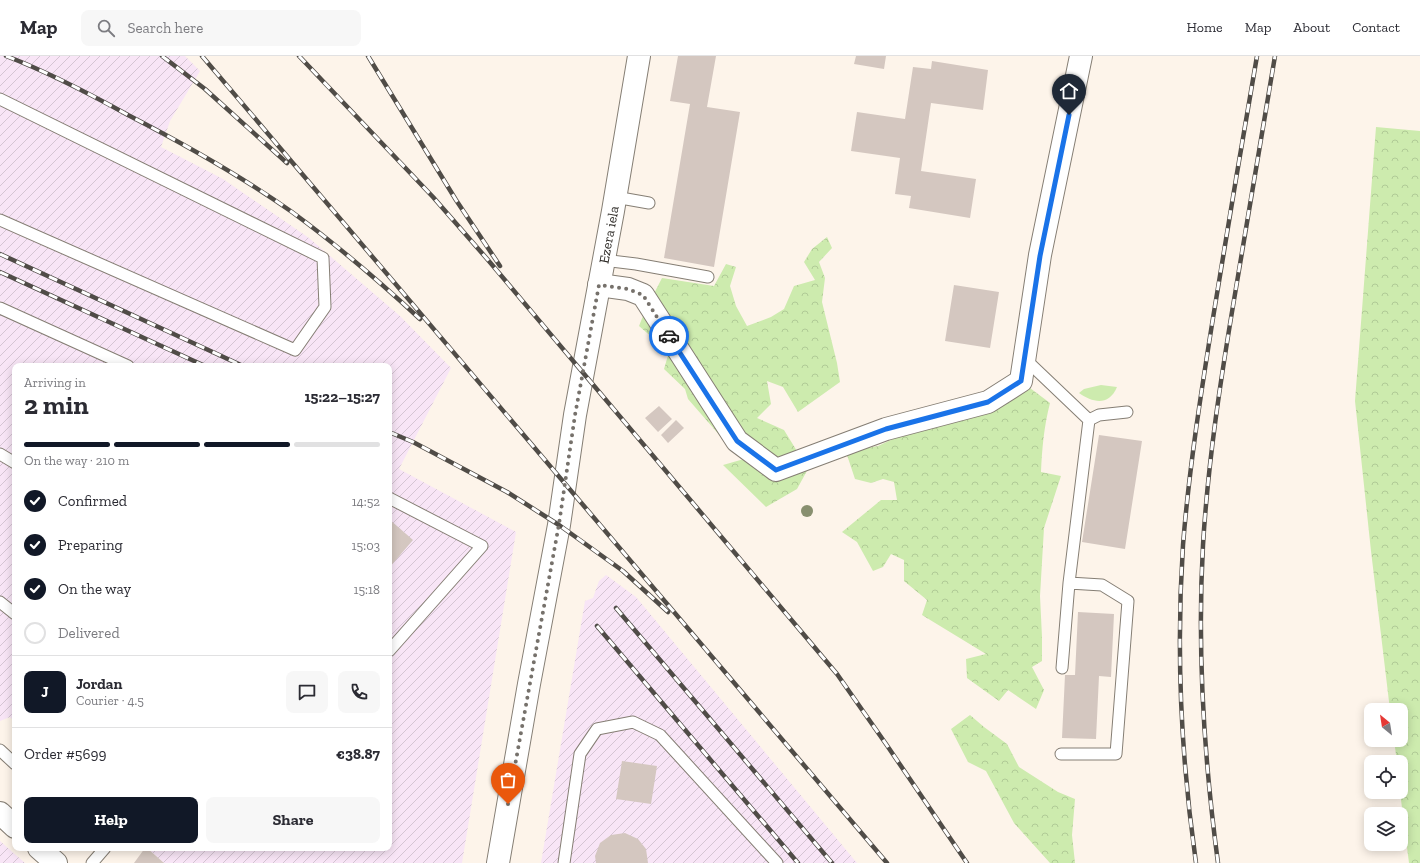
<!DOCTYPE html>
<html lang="en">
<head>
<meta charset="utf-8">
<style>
  :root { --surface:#fff; --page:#f7f7f7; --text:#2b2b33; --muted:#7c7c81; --line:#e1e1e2; --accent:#111827 }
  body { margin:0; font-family:"Zilla Slab",serif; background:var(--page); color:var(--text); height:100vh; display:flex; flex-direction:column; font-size:15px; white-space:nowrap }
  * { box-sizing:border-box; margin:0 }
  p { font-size:13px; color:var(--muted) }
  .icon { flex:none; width:22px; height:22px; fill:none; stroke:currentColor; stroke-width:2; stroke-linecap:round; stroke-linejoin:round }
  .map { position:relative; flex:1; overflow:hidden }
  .sheet { position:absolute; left:12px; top:307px; width:380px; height:488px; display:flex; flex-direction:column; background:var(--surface); border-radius:8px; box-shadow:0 2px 10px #0003 }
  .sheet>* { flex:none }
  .needle { width:26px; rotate:330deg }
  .buttons { position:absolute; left:1364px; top:647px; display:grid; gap:8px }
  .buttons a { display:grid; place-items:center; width:44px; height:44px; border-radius:8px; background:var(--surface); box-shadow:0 2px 10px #0003; font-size:20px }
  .pin { position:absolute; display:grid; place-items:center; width:34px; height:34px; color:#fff; margin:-41px -17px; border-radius:50% 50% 50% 0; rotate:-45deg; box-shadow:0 0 4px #0007 }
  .pin .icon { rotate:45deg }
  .courier { position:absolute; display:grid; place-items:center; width:40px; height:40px; margin:-20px; border:3px solid #1a73e8; border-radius:50%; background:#fff; color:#222; box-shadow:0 1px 5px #0007 }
  .overview em { font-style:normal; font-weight:700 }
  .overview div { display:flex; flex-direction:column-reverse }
  .overview { display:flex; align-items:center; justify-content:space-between; height:68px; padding:0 12px }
  h1 { font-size:26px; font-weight:700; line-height:30px }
  .bar { display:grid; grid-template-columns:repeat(4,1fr); gap:6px 4px; align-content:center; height:48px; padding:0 12px }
  .bar i { height:5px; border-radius:3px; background:var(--line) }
  .bar .current { background:var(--accent) }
  .bar p { grid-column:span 4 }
  .line { display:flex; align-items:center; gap:10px; padding:0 12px; border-top:1px solid var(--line) }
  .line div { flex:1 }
  .round { display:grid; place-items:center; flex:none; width:42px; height:42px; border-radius:8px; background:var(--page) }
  ol { padding:0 12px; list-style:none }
  li { display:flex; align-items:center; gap:12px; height:44px }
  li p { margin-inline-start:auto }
  li .icon { padding:4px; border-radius:50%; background:var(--accent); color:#fff; stroke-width:4 }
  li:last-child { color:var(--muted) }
  li i { width:22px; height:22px; border:2px solid var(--line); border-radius:50% }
  .primary-button { display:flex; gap:8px; margin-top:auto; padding:8px 12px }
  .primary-button a { flex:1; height:46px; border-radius:8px; background:var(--accent); color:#fff; font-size:16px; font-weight:700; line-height:46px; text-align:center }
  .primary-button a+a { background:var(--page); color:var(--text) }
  header { display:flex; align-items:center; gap:24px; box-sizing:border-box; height:56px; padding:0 20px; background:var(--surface); border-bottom:1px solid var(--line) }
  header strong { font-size:19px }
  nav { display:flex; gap:22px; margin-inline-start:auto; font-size:14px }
  .search { width:280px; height:36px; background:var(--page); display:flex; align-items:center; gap:10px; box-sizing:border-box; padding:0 14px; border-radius:8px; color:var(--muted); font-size:15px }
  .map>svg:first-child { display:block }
</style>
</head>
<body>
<header>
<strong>Map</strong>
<div class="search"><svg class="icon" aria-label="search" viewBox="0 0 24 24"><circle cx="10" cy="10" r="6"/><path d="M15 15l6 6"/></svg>Search here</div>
<nav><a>Home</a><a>Map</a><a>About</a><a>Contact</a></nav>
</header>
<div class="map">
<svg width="1420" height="807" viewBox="0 0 1420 807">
  <defs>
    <pattern id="industrial-furrows" width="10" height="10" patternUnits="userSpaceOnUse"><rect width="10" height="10" fill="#f8e5f6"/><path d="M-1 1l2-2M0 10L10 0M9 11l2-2" fill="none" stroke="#d5c5d3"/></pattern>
    <pattern id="forest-crowns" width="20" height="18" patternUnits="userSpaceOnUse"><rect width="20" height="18" fill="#cdebae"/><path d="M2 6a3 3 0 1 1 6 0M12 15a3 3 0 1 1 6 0" fill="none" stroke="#b0ca96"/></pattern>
  </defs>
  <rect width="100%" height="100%" fill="#fdf4ea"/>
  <path fill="url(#industrial-furrows)" d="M 0,0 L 185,0 L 200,15 L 170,65 L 161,91 L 223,123 L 309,182 L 400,260 L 451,312 L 399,413 L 516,476 L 462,807 L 164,807 L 147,792 L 389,792 L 389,310 L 15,310 L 15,666 L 10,661 L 0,665 Z
    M 606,519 L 636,541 L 857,807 L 541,807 L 585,545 L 593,542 L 599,525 Z
    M 0,785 L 25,807 L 0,807 Z"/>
  <path fill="#cdebae" d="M 1101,329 L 1117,331 C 1109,350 1093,347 1079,337 L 1084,333 Z"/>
  <path fill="url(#forest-crowns)" d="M 1376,71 L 1420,75 L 1420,807 L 1409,807 L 1400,736 L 1401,706 L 1397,706 L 1394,684 L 1401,684 L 1401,654 L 1390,654 L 1371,495 L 1355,345 Z
    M 827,181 L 832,192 L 819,206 L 825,222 L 822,246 L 837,307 L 840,326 L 798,356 L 783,331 L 767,325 L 771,348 L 757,362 L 784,374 L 808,413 L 797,433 L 766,451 L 723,409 L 744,403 L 728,389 L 688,343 L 685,333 L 664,313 L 669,296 L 639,270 L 645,255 L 662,222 L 714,230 L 726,208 L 736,211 L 730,230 L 736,250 L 747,270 L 771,261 L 784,253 L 794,230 L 815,224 L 804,206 L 812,193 Z
    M 1030,332 L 1050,347 C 1044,370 1042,393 1041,416 L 1061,420 L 1044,472 L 1040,540 L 1042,581 L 1042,605 L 1032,611 L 1044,634 L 1036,653 L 1008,634 L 999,645 L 967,622 L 966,603 L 986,598 L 922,559 L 927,544 L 904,525 L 904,504 L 891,498 L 883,511 L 873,515 L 857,486 L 842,476 L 881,444 L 897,444 L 894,426 L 883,423 L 871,427 L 855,423 L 846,396 L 878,390 L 925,368 L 986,356 Z
    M 970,659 L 984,671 L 1007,688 L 1019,711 L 1058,736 L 1075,743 L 1072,779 L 1075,807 L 1050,807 L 1014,767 L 986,715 L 968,706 L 951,673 Z"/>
  <path fill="#d4c7c0" d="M 678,0 L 716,0 L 707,51 L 740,56 L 714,211 L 664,202 L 690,48 L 670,45 Z
    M 856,0 L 886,0 L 884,13 L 854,8 Z
    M 932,5 L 988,14 L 983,54 L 931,47 L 921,115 L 976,123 L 970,162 L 909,152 L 911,140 L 895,138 L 900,102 L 851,95 L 857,56 L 905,63 L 913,11 L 931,13 Z
    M 954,229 L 999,236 L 990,292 L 945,285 Z
    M 659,350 L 672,363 L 658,376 L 645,362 Z
    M 676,364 L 684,372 L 668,387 L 661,379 Z
    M 1099,379 L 1142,385 L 1125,493 L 1082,486 Z
    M 389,463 L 413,484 L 389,512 Z
    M 1078,556 L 1114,558 L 1111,621 L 1099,620 L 1096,683 L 1062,682 L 1065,619 L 1075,619 Z
    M 622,705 L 657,710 L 651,748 L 616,743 Z
    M 625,777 L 638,783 L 646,793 L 648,807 L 596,807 L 595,800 L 600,787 L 611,779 Z
    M 145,792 L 147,792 L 164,807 L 134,807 Z"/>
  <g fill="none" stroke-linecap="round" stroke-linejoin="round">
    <g stroke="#857e74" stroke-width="13">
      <path id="lane" d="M 0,43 L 323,202 L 325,251 L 295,294 L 0,164
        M 615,141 L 649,147
        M 603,204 L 636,208 L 708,221
        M 0,252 L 128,310
        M 1025,303 L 1089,364 L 1069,527 L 1062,612
        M 1089,364 L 1099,359 L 1127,356
        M 0,398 L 15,407
        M 389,442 L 482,490 L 389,595
        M 0,546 L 15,558
        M 0,694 L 15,708
        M 1061,698 L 1116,698 L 1128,545 L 1102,529 L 1069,527
        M 92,807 L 105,792
        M 564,807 L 580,698 L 597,673 L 633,666 L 660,679 L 777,807"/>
    </g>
    <g stroke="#857e74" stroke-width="24">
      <path id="street" d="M 599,229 L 628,233 L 643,239 L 737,385 L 776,414 L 886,373 L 988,346 L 1021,325 L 1040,199 L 1081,0
        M 0,757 L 15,771
        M 39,792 L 56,807"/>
    </g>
    <g stroke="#857e74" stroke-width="24">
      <g id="secondary">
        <path id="s1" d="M 498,807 L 529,628 L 559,469 L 575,359 L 613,155 L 639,0"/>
      </g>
    </g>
    <use href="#lane" stroke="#fff" stroke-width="11"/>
    <use href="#street" stroke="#fff" stroke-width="22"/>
    <use href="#secondary" stroke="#fff" stroke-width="22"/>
    <g stroke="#504c47" stroke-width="4.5">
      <path id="rail" d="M 6,0 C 48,16 88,37 128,59 C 184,88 241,120 292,156 C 337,189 379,225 420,263
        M 162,0 L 205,33 L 287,107
        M 202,0 L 887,807
        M 299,0 L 433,141 L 488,204 L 837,618 L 886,688 L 967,807
        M 368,0 L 456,144 L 500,210
        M 0,198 L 243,310
        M 0,216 L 205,310
        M 389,376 L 413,386 L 507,436 L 559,469 L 623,515 L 668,556
        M 616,552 L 832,807
        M 597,570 L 798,807
        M 1196,807 C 1181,702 1176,595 1183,489 C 1189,413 1201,337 1213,262 C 1227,175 1242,87 1257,0
        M 1218,807 C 1204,702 1197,595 1203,489 C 1208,405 1221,321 1235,238 C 1248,158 1262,79 1275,0"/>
    </g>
    <use href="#rail" stroke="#fff" stroke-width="3" stroke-dasharray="9" stroke-linecap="butt"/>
  </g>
  <circle fill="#888f6f" cx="807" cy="455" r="6"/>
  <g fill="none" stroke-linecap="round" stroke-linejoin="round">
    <path stroke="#76716b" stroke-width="4" stroke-dasharray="0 7.2" d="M 508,748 L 559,468 L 575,359 L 599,229 L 628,233 L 643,239 L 669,280"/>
    <path stroke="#1a73e8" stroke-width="5" d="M 669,280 L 737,385 L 776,414 L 886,373 L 988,346 L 1021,325 L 1040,200 L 1069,59"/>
  </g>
  <g text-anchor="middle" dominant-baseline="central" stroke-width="3.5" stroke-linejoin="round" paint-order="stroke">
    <g font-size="14" fill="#2d2a26" stroke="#fff">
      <text stroke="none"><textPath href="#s1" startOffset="638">Ezera iela</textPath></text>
    </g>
  </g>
</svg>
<div class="buttons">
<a><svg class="needle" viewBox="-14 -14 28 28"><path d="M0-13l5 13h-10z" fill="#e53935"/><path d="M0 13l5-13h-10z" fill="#7c7c81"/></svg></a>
<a><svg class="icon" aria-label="locate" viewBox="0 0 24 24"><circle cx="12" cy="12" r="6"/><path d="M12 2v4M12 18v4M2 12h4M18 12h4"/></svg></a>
<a><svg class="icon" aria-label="layers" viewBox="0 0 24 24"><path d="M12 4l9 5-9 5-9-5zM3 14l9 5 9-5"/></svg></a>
</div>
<div class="pin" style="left:508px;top:748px;background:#ea580c"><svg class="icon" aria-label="bag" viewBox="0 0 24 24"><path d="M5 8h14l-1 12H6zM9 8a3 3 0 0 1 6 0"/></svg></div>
<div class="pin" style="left:1069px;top:59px;background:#1f2937"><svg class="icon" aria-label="home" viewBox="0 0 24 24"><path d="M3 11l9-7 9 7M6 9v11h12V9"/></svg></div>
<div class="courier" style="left:669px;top:280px"><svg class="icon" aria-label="car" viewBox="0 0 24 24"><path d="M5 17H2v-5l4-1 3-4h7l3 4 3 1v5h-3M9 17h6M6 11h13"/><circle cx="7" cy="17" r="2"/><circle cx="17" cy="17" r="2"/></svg></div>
<section class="sheet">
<div class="overview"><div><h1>2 min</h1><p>Arriving in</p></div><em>15:22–15:27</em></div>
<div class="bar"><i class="current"></i><i class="current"></i><i class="current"></i><i></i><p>On the way · 210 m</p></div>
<ol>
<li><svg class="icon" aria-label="check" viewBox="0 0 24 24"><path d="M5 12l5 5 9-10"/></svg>Confirmed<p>14:52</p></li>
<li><svg class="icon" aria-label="check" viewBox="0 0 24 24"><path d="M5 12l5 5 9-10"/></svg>Preparing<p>15:03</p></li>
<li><svg class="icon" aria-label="check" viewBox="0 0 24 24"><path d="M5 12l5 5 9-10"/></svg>On the way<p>15:18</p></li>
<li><i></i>Delivered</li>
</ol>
<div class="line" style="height:72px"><b class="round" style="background:var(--accent);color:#fff">J</b><div><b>Jordan</b><p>Courier · 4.5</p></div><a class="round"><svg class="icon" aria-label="chat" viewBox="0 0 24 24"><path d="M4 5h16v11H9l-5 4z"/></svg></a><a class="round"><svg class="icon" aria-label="phone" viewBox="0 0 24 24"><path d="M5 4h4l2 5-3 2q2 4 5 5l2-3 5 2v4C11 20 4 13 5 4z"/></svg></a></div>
<div class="line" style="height:52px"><div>Order #5699</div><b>€38.87</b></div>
<div class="primary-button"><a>Help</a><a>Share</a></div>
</section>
</div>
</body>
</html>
